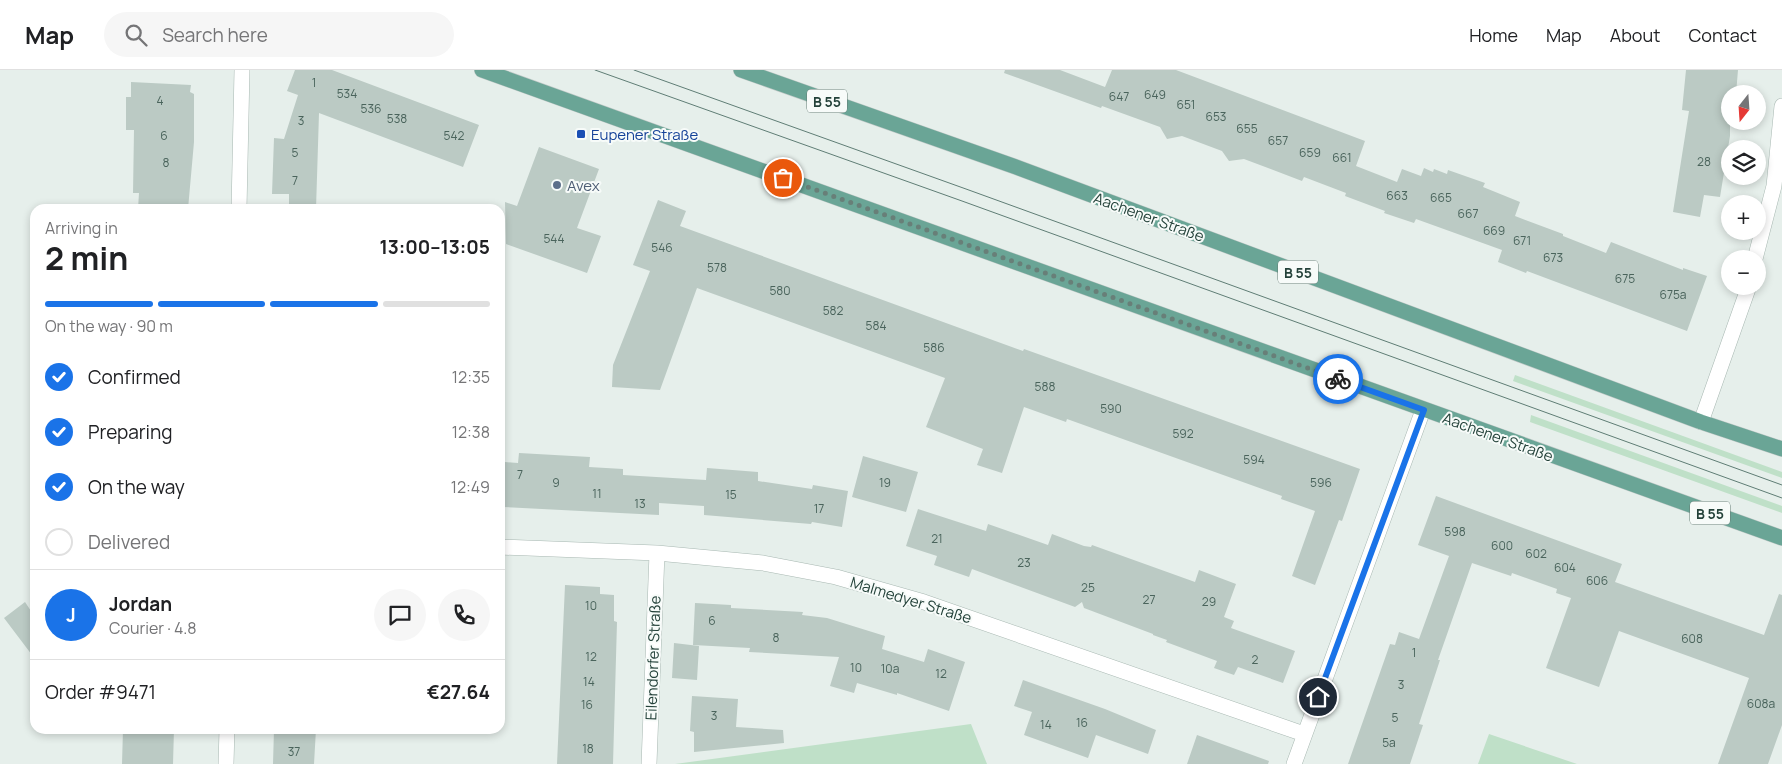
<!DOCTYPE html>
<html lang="en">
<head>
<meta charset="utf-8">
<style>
  :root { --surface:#fff; --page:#f6f6f6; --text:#202124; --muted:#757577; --line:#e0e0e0; --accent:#1a73e8 }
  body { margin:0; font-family:Manrope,sans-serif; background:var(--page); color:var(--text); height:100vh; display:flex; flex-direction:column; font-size:19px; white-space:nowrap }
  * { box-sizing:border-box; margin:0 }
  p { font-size:16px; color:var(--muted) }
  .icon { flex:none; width:28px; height:28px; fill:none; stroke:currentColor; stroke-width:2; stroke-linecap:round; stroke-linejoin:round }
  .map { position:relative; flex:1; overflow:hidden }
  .sheet { position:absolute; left:30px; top:134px; width:475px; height:530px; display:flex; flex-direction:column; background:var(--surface); border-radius:15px; box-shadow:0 2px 8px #0003 }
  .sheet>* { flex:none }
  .needle { width:32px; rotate:197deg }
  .tools { position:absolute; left:1721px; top:15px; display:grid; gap:10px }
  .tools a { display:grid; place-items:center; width:45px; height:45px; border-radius:50%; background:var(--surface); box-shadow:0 2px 8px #0003; font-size:25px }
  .pin { position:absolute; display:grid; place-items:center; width:42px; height:42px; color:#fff; margin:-21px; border:2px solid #fff; border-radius:50%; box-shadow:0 1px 5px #0007 }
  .courier { position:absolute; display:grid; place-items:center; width:50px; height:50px; margin:-25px; border:4px solid #1a73e8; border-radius:50%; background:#fff; color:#222; box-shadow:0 1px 6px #0007 }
  .headline em { font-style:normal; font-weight:700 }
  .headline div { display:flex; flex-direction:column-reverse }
  .headline { display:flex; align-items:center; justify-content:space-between; height:85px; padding:0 15px }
  h1 { font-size:32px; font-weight:700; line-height:38px }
  .bar { display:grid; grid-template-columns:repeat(4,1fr); gap:8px 5px; align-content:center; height:60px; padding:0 15px }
  .bar i { height:6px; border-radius:4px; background:var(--line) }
  .bar .active { background:var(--accent) }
  .bar p { grid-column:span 4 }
  .line { display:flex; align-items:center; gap:12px; padding:0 15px; border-top:1px solid var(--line) }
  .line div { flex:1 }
  .round { display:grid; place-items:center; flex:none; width:52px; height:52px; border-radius:26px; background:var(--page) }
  ol { padding:0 15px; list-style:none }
  li { display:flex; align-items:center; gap:15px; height:55px }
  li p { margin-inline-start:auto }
  li .icon { padding:5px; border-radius:50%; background:var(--accent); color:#fff; stroke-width:4 }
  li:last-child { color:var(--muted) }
  li i { width:28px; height:28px; border:2px solid var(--line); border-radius:50% }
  header { display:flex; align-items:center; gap:30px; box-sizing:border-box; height:70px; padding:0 25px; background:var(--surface); border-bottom:1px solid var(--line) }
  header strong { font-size:24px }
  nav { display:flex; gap:28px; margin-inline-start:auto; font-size:18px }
  .search { width:350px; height:45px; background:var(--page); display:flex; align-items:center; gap:12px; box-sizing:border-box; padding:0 18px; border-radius:28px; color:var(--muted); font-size:19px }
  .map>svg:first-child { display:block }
</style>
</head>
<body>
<header>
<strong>Map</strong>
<div class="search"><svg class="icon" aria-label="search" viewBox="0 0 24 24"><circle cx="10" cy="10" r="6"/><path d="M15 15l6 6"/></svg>Search here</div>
<nav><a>Home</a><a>Map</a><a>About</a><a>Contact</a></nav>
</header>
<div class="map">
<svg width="1782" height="694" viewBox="0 0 1782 694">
  <rect width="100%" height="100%" fill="#e6efeb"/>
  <path fill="#bfe0c8" d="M 1515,305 L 1782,402 L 1782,408 L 1513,311 Z
    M 1531,345 L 1782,436 L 1782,443 L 1530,352 Z
    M 971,654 L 987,694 L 675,694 Z
    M 1489,664 L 1577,694 L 1478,694 Z"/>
  <path fill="#bbcac4" d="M 295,0 L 332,0 L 479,55 L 463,97 L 319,43 L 316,139 L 289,139 L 289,124 L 272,124 L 274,68 L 284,69 L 298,25 L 287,21 Z
    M 1005,0 L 1060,0 L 1105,17 L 1112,0 L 1176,0 L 1365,71 L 1356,96 L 1397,112 L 1402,99 L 1421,106 L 1424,98 L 1433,102 L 1434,99 L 1447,104 L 1448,100 L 1485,113 L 1483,117 L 1520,132 L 1515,146 L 1563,164 L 1563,166 L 1606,183 L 1611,172 L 1683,200 L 1683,198 L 1707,206 L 1687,261 L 1527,201 L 1526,203 L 1498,192 L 1502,180 L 1416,149 L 1414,153 L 1384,143 L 1385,141 L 1345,126 L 1346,123 L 1304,107 L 1302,111 L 1244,89 L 1229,91 L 1222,81 L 1182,66 L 1167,69 L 1160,57 L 1102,36 L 1101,38 L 1004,3 Z
    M 1686,0 L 1738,0 L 1736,24 L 1730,24 L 1730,66 L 1720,127 L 1704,125 L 1700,147 L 1673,142 L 1689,41 L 1682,40 Z
    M 131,12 L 191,15 L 190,22 L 194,24 L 194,72 L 188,139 L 138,139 L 139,123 L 133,123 L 134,60 L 126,60 L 126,27 L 131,27 Z
    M 539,77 L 599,99 L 577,158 L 601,166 L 587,203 L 506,174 L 505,132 L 517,136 Z
    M 658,130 L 686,141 L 680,156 L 1023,281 L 1024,279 L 1360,399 L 1342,451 L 1339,450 L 1315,515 L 1292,506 L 1315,441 L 1281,429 L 1282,426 L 1067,349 L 1066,352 L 1024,337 L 1002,403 L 977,395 L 983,379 L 926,357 L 945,308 L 697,218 L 660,320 L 612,317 L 613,295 L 650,201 L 633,195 Z
    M 519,383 L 590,387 L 589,397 L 623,399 L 623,405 L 706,410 L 707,398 L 758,402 L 758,411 L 812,419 L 813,415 L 848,421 L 842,457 L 812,452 L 811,454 L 704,445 L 704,436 L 659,433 L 659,445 L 503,437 L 505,392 L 518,393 Z
    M 863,386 L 918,402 L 906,442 L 852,427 Z
    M 1436,426 L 1622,494 L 1615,512 L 1764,565 L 1779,524 L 1782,525 L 1782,655 L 1768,694 L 1718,694 L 1749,608 L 1619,561 L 1599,617 L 1546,598 L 1571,528 L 1556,523 L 1557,519 L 1512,503 L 1511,506 L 1472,493 L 1438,590 L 1440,590 L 1419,654 L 1423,655 L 1410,694 L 1348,694 L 1390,574 L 1395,575 L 1399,562 L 1419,569 L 1449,486 L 1418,475 Z
    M 918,439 L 986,461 L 988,454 L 1048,475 L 1052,464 L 1084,476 L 1091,477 L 1092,475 L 1195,512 L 1199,500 L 1236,514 L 1224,547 L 1234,551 L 1231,558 L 1295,581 L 1283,613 L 1238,597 L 1234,605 L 1214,598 L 1217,591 L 1166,572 L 1167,570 L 1153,565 L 1153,564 L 1084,538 L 1082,532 L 1075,537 L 972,499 L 969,507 L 934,495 L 937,486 L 906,476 Z
    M 565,515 L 600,517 L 600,524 L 614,525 L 614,551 L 617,552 L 613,694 L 557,694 Z
    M 25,532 L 35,547 L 35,589 L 4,548 Z
    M 695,533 L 731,535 L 731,538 L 803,542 L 802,545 L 827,548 L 885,566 L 882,579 L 924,592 L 928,579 L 965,592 L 949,641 L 897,623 L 897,625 L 857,613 L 854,623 L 830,616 L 839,587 L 749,582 L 750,578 L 693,575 Z
    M 674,573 L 699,576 L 697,610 L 672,608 Z
    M 1023,610 L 1105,639 L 1156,660 L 1148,684 L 1096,665 L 1088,688 L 1024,665 L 1032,642 L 1014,636 Z
    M 692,626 L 738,629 L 736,657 L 783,660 L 784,673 L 694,682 L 694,662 L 690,661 Z
    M 123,659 L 174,659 L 173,694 L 122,694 Z
    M 274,659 L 316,659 L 314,694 L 273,694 Z
    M 1197,665 L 1269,691 L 1268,694 L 1187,694 Z"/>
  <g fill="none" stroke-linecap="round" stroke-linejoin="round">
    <g stroke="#a8b8b2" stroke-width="16">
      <path id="street" d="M 239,139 L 242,0
        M 1755,189 L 1774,116 L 1782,36
        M 1701,352 L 1749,216
        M 500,477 L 657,483 L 763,493 L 836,507 L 924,532 L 1304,664
        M 226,694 L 227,659
        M 649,694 L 657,483
        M 1294,694 L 1423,340"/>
    </g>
    <g stroke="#c2cac8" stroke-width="16">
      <path id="primary" d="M 482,0 L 1782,468
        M 741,0 L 1016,97 L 1701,352 L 1782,379"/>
    </g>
    <use href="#street" stroke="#fff" stroke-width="15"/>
    <use href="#primary" stroke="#6aa596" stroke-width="15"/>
    <path stroke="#5f7d75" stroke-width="1" d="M 595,0 L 962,131 L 1782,428
      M 634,0 L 966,119 L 1782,415"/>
  </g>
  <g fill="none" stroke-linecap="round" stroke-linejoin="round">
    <path stroke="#687f78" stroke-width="5" stroke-dasharray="0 9" d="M 783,108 L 1338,309"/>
    <path stroke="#1a73e8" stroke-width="6" d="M 1318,627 L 1424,340 L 1338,309"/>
  </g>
  <rect fill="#1a4fb4" stroke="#f7fbf9" stroke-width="2" x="576" y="59" width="10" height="10" rx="2.5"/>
  <circle fill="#5c6f8a" stroke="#f7fbf9" stroke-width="2" cx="557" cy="115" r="5"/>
  <g text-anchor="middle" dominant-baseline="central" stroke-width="4" stroke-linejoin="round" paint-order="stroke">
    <g font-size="12" fill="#4a645c">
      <text x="314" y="12">1</text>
      <text x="347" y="23">534</text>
      <text x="1155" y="24">649</text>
      <text x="1119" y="26">647</text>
      <text x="160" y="30">4</text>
      <text x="1186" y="34">651</text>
      <text x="371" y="38">536</text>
      <text x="1216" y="46">653</text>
      <text x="397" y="48">538</text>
      <text x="301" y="50">3</text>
      <text x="1247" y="58">655</text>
      <text x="164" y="65">6</text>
      <text x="454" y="65">542</text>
      <text x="1278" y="70">657</text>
      <text x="295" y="82">5</text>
      <text x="1310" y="82">659</text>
      <text x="1342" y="87">661</text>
      <text x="1704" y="91">28</text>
      <text x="166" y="92">8</text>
      <text x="295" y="110">7</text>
      <text x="1397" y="125">663</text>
      <text x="1441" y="127">665</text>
      <text x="1468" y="143">667</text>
      <text x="1494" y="160">669</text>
      <text x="554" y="168">544</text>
      <text x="1522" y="170">671</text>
      <text x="662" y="177">546</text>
      <text x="1553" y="187">673</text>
      <text x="717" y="197">578</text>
      <text x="1625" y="208">675</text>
      <text x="780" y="220">580</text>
      <text x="1673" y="224">675a</text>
      <text x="833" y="240">582</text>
      <text x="876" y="255">584</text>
      <text x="934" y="277">586</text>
      <text x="1045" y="316">588</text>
      <text x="1111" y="338">590</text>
      <text x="1183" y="363">592</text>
      <text x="1254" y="389">594</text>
      <text x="520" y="404">7</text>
      <text x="556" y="412">9</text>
      <text x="885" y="412">19</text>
      <text x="1321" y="412">596</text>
      <text x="597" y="423">11</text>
      <text x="731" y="424">15</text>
      <text x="640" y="433">13</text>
      <text x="819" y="438">17</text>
      <text x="1455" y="461">598</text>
      <text x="937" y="468">21</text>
      <text x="1502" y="475">600</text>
      <text x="1536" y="483">602</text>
      <text x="1024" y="492">23</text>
      <text x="1565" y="497">604</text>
      <text x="1597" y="510">606</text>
      <text x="1088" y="517">25</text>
      <text x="1149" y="529">27</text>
      <text x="1209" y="531">29</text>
      <text x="591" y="535">10</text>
      <text x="712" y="550">6</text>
      <text x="776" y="567">8</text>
      <text x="1692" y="568">608</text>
      <text x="1414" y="582">1</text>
      <text x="591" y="586">12</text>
      <text x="1255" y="589">2</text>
      <text x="856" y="597">10</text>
      <text x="890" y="598">10a</text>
      <text x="941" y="603">12</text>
      <text x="589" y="611">14</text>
      <text x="1401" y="614">3</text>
      <text x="1761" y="633">608a</text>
      <text x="587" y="634">16</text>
      <text x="714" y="645">3</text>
      <text x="1395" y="647">5</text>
      <text x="1082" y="652">16</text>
      <text x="1046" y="654">14</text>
      <text x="1389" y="672">5a</text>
      <text x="588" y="678">18</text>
      <text x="294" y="681">37</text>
    </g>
    <g fill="#f7fbf9" stroke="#637a73" stroke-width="1">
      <rect x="807" y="19.5" width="40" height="23" rx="4"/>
      <rect x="1278" y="190.5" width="40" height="23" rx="4"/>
      <rect x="1690" y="431.5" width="40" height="23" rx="4"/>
    </g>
    <g font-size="14" font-weight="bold" fill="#24423a">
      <text x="827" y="31">B 55</text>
      <text x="1298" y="202">B 55</text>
      <text x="1710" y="443">B 55</text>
    </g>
    <g font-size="15" fill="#164399" stroke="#f7fbf9" text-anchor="start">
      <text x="591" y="64">Eupener Straße</text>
    </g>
    <g font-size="15" fill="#4e5e75" stroke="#f7fbf9" text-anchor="start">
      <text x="567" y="115">Avex</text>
    </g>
    <g font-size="15" fill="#24423a" stroke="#f7fbf9">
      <text transform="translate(1149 147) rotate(20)">Aachener Straße</text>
      <text transform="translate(1498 367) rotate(20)">Aachener Straße</text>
      <text transform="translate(911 530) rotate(17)">Malmedyer Straße</text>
      <text transform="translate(653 588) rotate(-88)">Eilendorfer Straße</text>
    </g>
  </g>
</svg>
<div class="tools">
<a><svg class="needle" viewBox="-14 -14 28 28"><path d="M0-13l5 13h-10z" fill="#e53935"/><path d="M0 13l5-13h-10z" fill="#757577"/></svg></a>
<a><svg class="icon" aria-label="layers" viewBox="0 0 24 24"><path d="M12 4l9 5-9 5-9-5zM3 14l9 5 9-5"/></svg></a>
<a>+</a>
<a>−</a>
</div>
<div class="pin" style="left:783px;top:108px;background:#ea580c"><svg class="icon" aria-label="bag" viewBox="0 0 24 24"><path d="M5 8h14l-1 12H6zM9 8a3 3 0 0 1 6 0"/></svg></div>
<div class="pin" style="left:1318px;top:627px;background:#1f2937"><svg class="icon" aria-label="home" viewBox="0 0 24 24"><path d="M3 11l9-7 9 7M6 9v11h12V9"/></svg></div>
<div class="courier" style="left:1338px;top:309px"><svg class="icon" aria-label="bike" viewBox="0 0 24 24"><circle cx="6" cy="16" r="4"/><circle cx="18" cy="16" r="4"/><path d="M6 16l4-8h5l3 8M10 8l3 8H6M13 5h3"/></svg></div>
<section class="sheet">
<div class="headline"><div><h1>2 min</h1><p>Arriving in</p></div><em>13:00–13:05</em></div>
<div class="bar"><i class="active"></i><i class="active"></i><i class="active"></i><i></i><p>On the way · 90 m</p></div>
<ol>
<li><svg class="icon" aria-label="check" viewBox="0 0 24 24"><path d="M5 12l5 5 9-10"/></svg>Confirmed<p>12:35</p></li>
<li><svg class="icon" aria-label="check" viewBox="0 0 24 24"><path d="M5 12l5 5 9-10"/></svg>Preparing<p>12:38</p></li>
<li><svg class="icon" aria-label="check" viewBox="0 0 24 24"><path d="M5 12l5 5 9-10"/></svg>On the way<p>12:49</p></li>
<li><i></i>Delivered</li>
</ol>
<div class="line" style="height:90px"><b class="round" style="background:var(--accent);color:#fff">J</b><div><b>Jordan</b><p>Courier · 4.8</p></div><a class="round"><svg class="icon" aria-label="chat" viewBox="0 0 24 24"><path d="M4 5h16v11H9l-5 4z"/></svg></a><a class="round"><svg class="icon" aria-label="phone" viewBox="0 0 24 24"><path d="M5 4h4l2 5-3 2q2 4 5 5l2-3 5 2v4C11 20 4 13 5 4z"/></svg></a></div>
<div class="line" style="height:65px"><div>Order #9471</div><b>€27.64</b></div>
</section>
</div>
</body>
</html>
